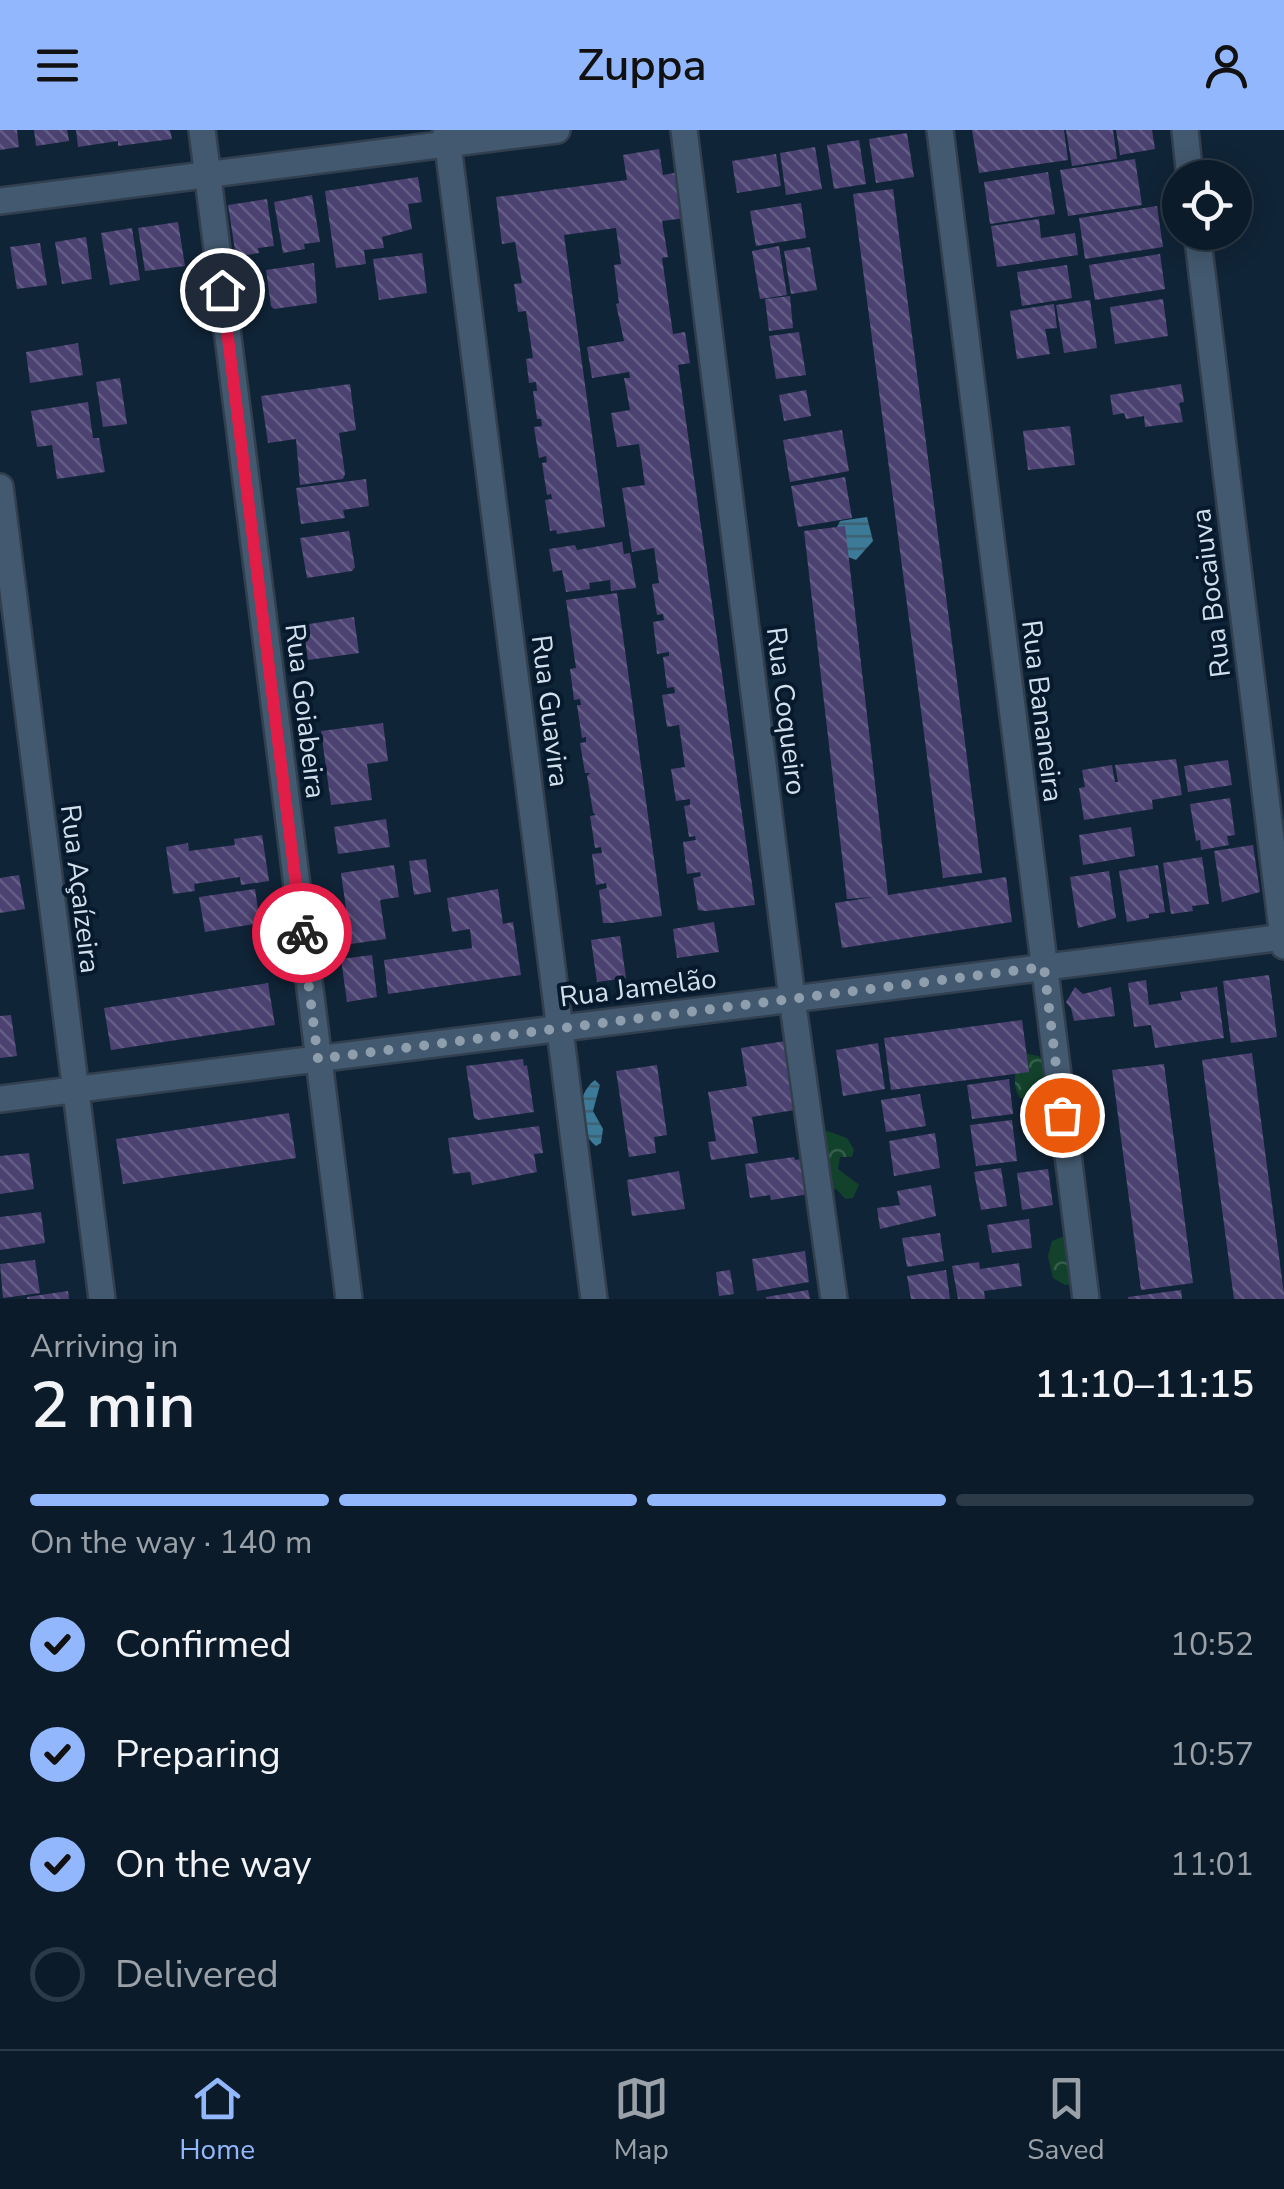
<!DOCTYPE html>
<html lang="en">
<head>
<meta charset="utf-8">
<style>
  :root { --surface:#0c1b29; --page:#1a2835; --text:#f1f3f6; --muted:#9aa1a8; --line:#2c3946; --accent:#93b7fd }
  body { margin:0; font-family:"Nunito Sans",sans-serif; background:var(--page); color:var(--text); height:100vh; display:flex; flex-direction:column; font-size:38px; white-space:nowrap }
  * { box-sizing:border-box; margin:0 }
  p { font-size:32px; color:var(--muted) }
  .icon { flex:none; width:55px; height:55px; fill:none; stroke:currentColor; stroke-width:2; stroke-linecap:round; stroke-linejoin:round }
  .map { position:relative; height:1169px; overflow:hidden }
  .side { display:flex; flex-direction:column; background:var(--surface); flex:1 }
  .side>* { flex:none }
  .fabs { position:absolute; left:1162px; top:30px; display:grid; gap:20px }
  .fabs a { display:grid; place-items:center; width:90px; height:90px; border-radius:50%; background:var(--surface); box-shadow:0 5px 25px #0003,0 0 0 2px var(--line); font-size:50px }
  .pin { position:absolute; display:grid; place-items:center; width:85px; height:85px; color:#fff; margin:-42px; border:5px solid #fff; border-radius:50%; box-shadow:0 2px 10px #0007 }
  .courier { position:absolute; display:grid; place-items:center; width:100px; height:100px; margin:-50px; border:8px solid #e11d48; border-radius:50%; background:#fff; color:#222; box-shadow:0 2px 12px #0007 }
  .summary em { font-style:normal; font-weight:600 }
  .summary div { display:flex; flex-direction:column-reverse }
  .summary { display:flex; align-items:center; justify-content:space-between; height:170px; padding:0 30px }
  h1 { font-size:65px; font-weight:600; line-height:75px }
  .bar { display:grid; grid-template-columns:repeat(4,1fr); gap:15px 10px; align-content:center; height:120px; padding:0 30px }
  .bar i { height:12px; border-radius:8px; background:var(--line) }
  .bar .selected { background:var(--accent) }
  .bar p { grid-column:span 4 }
  ol { padding:0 30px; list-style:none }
  li { display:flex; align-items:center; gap:30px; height:110px }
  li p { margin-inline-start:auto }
  li .icon { padding:10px; border-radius:50%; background:var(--accent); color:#111; stroke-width:4 }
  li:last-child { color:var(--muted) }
  li i { width:55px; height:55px; border:5px solid var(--line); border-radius:50% }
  header { display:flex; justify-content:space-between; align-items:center; height:130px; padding:0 30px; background:var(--accent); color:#111; font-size:45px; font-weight:600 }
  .tabs { display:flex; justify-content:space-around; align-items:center; height:140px; border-top:2px solid var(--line); background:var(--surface); font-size:28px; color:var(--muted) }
  .tabs a { display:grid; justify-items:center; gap:5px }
  .tabs .selected { color:var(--accent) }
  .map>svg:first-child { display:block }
</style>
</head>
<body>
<header><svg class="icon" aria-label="menu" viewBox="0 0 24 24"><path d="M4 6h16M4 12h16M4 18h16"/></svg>Zuppa<svg class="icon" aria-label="person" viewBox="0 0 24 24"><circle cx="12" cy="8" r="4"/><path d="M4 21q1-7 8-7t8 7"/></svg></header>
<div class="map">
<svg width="1284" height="1169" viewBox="0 0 1284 1169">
  <defs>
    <pattern id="forest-crowns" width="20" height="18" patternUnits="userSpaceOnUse" patternTransform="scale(2.5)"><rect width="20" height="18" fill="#13422c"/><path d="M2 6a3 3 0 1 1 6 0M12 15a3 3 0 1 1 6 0" fill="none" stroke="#345d4b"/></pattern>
    <pattern id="water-rules" width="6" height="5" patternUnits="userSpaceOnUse" patternTransform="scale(2.5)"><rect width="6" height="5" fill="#3c7a97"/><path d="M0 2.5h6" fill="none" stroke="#3d6173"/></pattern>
    <pattern id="building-back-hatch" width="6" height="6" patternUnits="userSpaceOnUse" patternTransform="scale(2.5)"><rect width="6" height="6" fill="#4b4271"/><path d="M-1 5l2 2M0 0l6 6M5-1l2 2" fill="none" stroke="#645d85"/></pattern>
  </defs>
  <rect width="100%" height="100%" fill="#102437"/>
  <path fill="url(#forest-crowns)" d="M 1024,923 L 1038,926 L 1051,934 L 1052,966 L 1040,971 L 1020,968 C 1011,955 1015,935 1024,923 Z
    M 827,1001 L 847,1008 L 854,1020 L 852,1027 L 840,1027 L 838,1039 L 859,1055 L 853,1068 L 846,1069 L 836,1059 L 829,1060 L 821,1002 Z
    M 1065,1106 L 1071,1109 L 1072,1154 L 1065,1155 L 1053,1148 L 1048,1126 L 1052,1111 Z"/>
  <path fill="url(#water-rules)" d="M 867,387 L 873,411 L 856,430 L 832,421 L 828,415 L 840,391 Z
    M 595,950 L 600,955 L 593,981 L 603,999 L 601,1013 L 596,1016 C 576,1000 575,964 595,950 Z"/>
  <path fill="url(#building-back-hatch)" d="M 0,0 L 17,0 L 19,17 L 0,20 Z
    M 34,0 L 67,0 L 69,11 L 36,16 Z
    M 76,0 L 170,0 L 172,9 L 118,16 L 118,11 L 78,17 Z
    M 972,0 L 1064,0 L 1068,30 L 979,43 Z
    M 1066,0 L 1113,0 L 1117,29 L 1072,36 Z
    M 1116,0 L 1152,0 L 1155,19 L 1120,25 Z
    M 907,3 L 914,47 L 876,53 L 869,9 Z
    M 859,10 L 866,54 L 834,59 L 827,15 Z
    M 815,17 L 822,59 L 786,65 L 780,23 Z
    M 659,19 L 663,45 L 679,42 L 686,88 L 662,91 L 668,127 L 662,128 L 673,204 L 685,202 L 690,233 L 678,235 L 755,775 L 706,781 L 698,780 L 693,748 L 701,746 L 700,742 L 687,744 L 683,712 L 696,710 L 695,706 L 689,707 L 684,676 L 690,675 L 690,669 L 676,671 L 671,639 L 685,637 L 679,595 L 667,597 L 662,565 L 675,563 L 674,557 L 667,558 L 663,527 L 669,526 L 669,522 L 657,524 L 653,492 L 664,490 L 663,484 L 657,485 L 652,454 L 659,453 L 654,418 L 632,422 L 622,358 L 645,355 L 639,314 L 617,317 L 611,283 L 630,280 L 624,248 L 630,248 L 629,242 L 592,248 L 587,217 L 624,211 L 616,174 L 619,173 L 614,135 L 621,134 L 616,98 L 564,105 L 605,397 L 557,404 L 556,400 L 550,401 L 545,370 L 552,369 L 551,364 L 547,365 L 542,333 L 547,332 L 546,326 L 539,328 L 534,297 L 542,296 L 541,289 L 537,289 L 533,261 L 537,261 L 536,252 L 529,253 L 526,229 L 533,228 L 526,181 L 518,182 L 514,154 L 522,153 L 515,112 L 502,114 L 496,67 L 627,50 L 623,25 Z
    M 776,24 L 781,56 L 737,63 L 732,31 Z
    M 1135,29 L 1142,75 L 1068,86 L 1060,40 Z
    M 1048,42 L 1055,84 L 990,94 L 984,52 Z
    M 418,47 L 422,72 L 408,74 L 412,99 L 382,107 L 384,118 L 364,120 L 366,134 L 336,138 L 325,61 Z
    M 893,59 L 982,743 L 943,748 L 853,64 Z
    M 312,65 L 320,112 L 304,114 L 305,119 L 283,123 L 274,72 Z
    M 267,69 L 274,116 L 258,118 L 259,123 L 236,127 L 228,75 Z
    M 801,73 L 806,108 L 756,116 L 750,81 Z
    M 1157,76 L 1163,117 L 1085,129 L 1079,88 Z
    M 1039,89 L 1041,108 L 1075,103 L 1078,125 L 997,137 L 991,96 Z
    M 178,92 L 185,136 L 145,141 L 138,98 Z
    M 132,98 L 140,150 L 110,155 L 101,103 Z
    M 86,107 L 92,149 L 62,154 L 55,112 Z
    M 40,113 L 47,155 L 17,159 L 10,117 Z
    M 779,116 L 787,165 L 760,169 L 752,121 Z
    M 810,117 L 817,160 L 791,164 L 784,121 Z
    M 422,123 L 427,163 L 379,170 L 373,129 Z
    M 1160,124 L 1165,159 L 1095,170 L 1089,135 Z
    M 314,133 L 317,173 L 274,179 L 271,176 L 266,140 Z
    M 1067,135 L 1072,168 L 1022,176 L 1017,142 Z
    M 790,166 L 793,198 L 769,201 L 765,169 Z
    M 1163,169 L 1168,206 L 1115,214 L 1110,177 Z
    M 1090,170 L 1097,218 L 1064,223 L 1056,175 Z
    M 1054,174 L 1057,198 L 1045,199 L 1050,224 L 1017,229 L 1010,181 Z
    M 799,202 L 806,245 L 776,249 L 769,206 Z
    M 78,213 L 83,245 L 30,253 L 26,222 Z
    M 120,248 L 127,294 L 103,297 L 96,252 Z
    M 350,254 L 356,300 L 339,303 L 345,344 L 343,349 L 300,355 L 296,309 L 268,313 L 261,266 Z
    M 1181,254 L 1184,272 L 1179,273 L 1183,292 L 1145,297 L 1144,286 L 1126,289 L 1124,283 L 1113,285 L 1110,265 Z
    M 806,260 L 811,286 L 784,291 L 779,265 Z
    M 88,272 L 93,308 L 99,308 L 105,342 L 57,349 L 52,315 L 37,317 L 31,281 Z
    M 1070,296 L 1075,335 L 1028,340 L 1023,301 Z
    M 842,300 L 849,341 L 790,352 L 783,310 Z
    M 845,347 L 852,388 L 798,397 L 791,356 Z
    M 366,349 L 369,376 L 343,380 L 345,388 L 301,394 L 296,358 Z
    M 845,396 L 888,765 L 1006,747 L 1012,792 L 842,818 L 835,773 L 874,767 L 847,769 L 804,401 Z
    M 349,401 L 355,437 L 352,441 L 307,448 L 300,408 Z
    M 622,412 L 624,424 L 630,423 L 636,458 L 611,461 L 610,450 L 589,453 L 590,459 L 566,462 L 562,440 L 553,442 L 549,419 L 575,415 L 577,420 Z
    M 617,463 L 662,786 L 611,793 L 603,793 L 599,760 L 607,758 L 606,753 L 596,755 L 592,724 L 602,723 L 601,717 L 595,718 L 590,686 L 596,685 L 593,682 L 587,646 L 590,643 L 585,643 L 580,613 L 586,612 L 586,607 L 582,608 L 577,575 L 581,575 L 580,569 L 574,570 L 570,539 L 576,538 L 566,470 Z
    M 354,487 L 359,523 L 308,530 L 303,495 Z
    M 383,593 L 388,631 L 367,634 L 372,670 L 331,675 L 321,601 Z
    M 1176,629 L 1182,665 L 1152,670 L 1153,679 L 1084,690 L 1079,658 L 1085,657 L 1082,640 L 1112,635 L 1115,652 L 1118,652 L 1115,635 Z
    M 1228,630 L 1232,655 L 1188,662 L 1184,636 Z
    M 1230,668 L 1235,705 L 1227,706 L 1229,715 L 1201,720 L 1200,710 L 1196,711 L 1190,674 Z
    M 386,689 L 390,717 L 338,724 L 334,697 Z
    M 1131,697 L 1135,726 L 1083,735 L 1079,705 Z
    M 262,705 L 269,751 L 241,755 L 240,747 L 194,754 L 195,761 L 173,764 L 166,717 L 188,713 L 189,721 L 235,715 L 234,709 Z
    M 1253,715 L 1260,762 L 1222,772 L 1214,721 Z
    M 1202,727 L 1209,774 L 1192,776 L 1193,781 L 1171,784 L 1163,733 Z
    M 426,729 L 431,762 L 414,765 L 409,731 Z
    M 394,735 L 399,767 L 380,770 L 386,809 L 351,814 L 341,743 Z
    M 1158,735 L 1165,782 L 1149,784 L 1149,788 L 1127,792 L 1119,741 Z
    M 1109,741 L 1116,788 L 1078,798 L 1070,747 Z
    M 19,745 L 25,779 L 0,783 L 0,748 Z
    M 255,759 L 260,793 L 205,802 L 199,767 Z
    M 498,759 L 503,794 L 513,792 L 521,845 L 388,864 L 384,830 L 472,818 L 470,799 L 452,802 L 447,768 Z
    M 714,792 L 719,822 L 677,828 L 673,799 Z
    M 620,806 L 626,848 L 597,852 L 591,810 Z
    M 372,825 L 377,867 L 347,872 L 341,829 Z
    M 1269,845 L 1277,907 L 1231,913 L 1223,851 Z
    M 1146,850 L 1149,875 L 1182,870 L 1180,862 L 1217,857 L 1224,908 L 1155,918 L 1151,895 L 1134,897 L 1128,853 Z
    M 268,853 L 275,895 L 111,920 L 104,878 Z
    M 1075,857 L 1083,864 L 1111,857 L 1115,886 L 1074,891 L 1071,878 L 1066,872 Z
    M 11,885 L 17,926 L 0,928 L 0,886 Z
    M 1022,890 L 1029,942 L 891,960 L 884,908 Z
    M 785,911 L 795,980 L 752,987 L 758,1023 L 711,1030 L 708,1012 L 716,1011 L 708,962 L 747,956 L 741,918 Z
    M 878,913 L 885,959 L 843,966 L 836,920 Z
    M 1252,923 L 1284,1164 L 1284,1169 L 1234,1169 L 1202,930 Z
    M 523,929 L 524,936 L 527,935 L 534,982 L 478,990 L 474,988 L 466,936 Z
    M 1164,934 L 1193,1153 L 1141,1160 L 1112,940 Z
    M 657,935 L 667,1005 L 654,1007 L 656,1023 L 629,1027 L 616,941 Z
    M 1009,949 L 1013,984 L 972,989 L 967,955 Z
    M 920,964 L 926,996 L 886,1002 L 881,970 Z
    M 289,983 L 296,1028 L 123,1054 L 116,1009 Z
    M 1012,990 L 1017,1031 L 976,1036 L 970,995 Z
    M 539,996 L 543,1023 L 534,1024 L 537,1042 L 472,1055 L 470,1042 L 453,1044 L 448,1008 Z
    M 935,1003 L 940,1038 L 894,1046 L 889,1011 Z
    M 29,1023 L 34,1059 L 0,1064 L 0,1026 Z
    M 794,1027 L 795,1030 L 810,1028 L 816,1063 L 771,1070 L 770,1065 L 750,1068 L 745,1034 Z
    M 1001,1038 L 1007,1076 L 981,1080 L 974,1042 Z
    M 1048,1039 L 1053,1075 L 1022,1080 L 1017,1043 Z
    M 679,1041 L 685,1079 L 632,1086 L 627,1050 Z
    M 931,1055 L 936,1086 L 880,1099 L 877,1078 L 900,1075 L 897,1061 Z
    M 41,1082 L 45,1113 L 0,1120 L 0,1087 Z
    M 1029,1089 L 1032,1118 L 992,1123 L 987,1095 Z
    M 940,1103 L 944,1131 L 907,1137 L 902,1108 Z
    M 805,1121 L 809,1152 L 757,1161 L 752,1129 Z
    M 35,1130 L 40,1163 L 3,1168 L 0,1134 Z
    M 979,1132 L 980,1139 L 1019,1133 L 1022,1156 L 984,1161 L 985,1169 L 958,1169 L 952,1136 Z
    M 730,1140 L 734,1164 L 719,1166 L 716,1142 Z
    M 946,1140 L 950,1169 L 911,1169 L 907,1146 Z
    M 808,1160 L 810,1169 L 766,1169 L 766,1167 Z
    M 1181,1160 L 1182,1169 L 1128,1169 L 1128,1167 Z
    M 68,1161 L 69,1169 L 27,1169 L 27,1167 Z"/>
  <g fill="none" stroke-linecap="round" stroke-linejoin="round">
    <g stroke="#323f4f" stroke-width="30">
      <path id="street" d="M 202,0 L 349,1169
        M 446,0 L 594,1169
        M 684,0 L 792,868 L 834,1169
        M 940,0 L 1086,1169
        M 1185,0 L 1190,48
        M 0,71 L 557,0
        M 1197,102 L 1284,816
        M 0,357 L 102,1169
        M 0,969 L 1284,807"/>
    </g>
    <use href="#street" stroke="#43596f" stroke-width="25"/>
  </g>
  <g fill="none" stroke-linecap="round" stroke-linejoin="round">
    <path stroke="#8e9ead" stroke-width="10" stroke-dasharray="0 18" d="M 302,803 L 318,929 L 1044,837 L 1062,985"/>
    <path stroke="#e11d48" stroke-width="12" d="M 222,160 L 302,803"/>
  </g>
  <g text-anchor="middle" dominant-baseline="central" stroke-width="8" stroke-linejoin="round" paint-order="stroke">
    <g font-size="28" fill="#d2dfec" stroke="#071a2d">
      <text transform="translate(1211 463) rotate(-97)">Rua Bocaiuva</text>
      <text transform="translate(305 581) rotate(83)">Rua Goiabeira</text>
      <text transform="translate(550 581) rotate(83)">Rua Guavira</text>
      <text transform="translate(786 581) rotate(83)">Rua Coqueiro</text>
      <text transform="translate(1042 581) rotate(83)">Rua Bananeira</text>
      <text transform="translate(80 759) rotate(83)">Rua Açaízeira</text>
      <text transform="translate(638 858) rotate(-7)">Rua Jamelão</text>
    </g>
  </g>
</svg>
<div class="fabs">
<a><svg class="icon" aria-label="locate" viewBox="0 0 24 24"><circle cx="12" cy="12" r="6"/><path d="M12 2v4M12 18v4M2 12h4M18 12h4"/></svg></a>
</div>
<div class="pin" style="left:1062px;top:985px;background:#ea580c"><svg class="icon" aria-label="bag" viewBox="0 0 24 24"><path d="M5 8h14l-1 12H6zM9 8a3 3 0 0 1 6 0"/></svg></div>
<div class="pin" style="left:222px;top:160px;background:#1f2937"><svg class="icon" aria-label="home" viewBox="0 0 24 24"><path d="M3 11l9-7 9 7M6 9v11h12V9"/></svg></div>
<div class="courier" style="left:302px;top:803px"><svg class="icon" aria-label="bike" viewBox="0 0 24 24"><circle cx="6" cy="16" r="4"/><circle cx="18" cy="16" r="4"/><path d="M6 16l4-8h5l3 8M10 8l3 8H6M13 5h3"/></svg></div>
</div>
<section class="side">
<div class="summary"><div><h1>2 min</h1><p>Arriving in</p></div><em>11:10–11:15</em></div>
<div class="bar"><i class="selected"></i><i class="selected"></i><i class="selected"></i><i></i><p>On the way · 140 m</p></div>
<ol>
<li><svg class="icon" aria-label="check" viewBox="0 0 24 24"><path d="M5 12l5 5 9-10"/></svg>Confirmed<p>10:52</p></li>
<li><svg class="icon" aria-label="check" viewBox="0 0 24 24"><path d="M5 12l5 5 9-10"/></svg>Preparing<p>10:57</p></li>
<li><svg class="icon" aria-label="check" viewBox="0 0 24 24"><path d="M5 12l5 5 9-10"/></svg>On the way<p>11:01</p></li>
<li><i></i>Delivered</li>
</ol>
</section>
<nav class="tabs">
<a class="selected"><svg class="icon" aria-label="home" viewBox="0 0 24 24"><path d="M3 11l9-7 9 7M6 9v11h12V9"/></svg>Home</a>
<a><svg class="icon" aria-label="map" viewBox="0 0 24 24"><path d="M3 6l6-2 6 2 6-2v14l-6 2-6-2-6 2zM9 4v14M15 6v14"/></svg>Map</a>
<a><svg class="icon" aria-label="saved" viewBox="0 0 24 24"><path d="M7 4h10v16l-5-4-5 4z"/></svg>Saved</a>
</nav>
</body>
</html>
